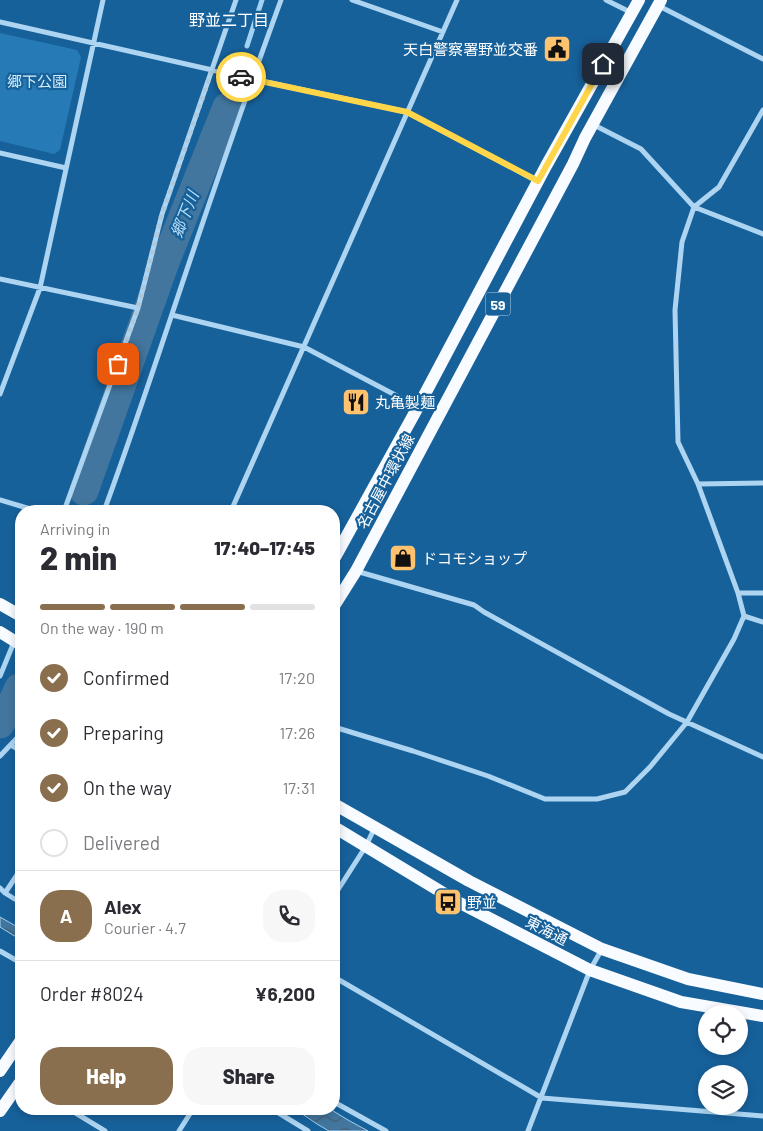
<!DOCTYPE html>
<html lang="en">
<head>
<meta charset="utf-8">
<style>
  :root { --surface:#fff; --page:#f7f7f7; --text:#2b2b33; --muted:#7c7c81; --line:#e1e1e2; --accent:#8a6f4e }
  body { margin:0; font-family:Barlow,"Noto Sans JP",sans-serif; background:var(--page); color:var(--text); height:100vh; display:flex; flex-direction:column; font-size:19px; white-space:nowrap }
  * { box-sizing:border-box; margin:0 }
  p { font-size:16px; color:var(--muted) }
  .icon { flex:none; width:28px; height:28px; fill:none; stroke:currentColor; stroke-width:2; stroke-linecap:round; stroke-linejoin:round }
  .map { position:relative; flex:1; overflow:hidden }
  .panel { position:absolute; left:15px; top:505px; width:325px; height:610px; display:flex; flex-direction:column; background:var(--surface); border-radius:20px; box-shadow:0 2px 8px #0003 }
  .panel>* { flex:none }
  .controls { position:absolute; left:698px; top:1005px; display:grid; gap:10px }
  .controls a { display:grid; place-items:center; width:50px; height:50px; border-radius:50%; background:var(--surface); box-shadow:0 2px 8px #0003; font-size:25px }
  .pin { position:absolute; display:grid; place-items:center; width:42px; height:42px; color:#fff; margin:-21px; border-radius:10px; box-shadow:0 2px 8px #0006 }
  .courier { position:absolute; display:grid; place-items:center; width:50px; height:50px; margin:-25px; border:4px solid #ffd54a; border-radius:50%; background:#fff; color:#222; box-shadow:0 1px 6px #0007 }
  .headline em { font-style:normal; font-weight:800 }
  .headline div { display:flex; flex-direction:column-reverse }
  .headline { display:flex; align-items:center; justify-content:space-between; height:85px; padding:0 25px }
  h1 { font-size:32px; font-weight:800; line-height:38px }
  .bar { display:grid; grid-template-columns:repeat(4,1fr); gap:8px 5px; align-content:center; height:60px; padding:0 25px }
  .bar i { height:6px; border-radius:4px; background:var(--line) }
  .bar .active { background:var(--accent) }
  .bar p { grid-column:span 4 }
  .line { display:flex; align-items:center; gap:12px; padding:0 25px; border-top:1px solid var(--line) }
  .line div { flex:1 }
  .round { display:grid; place-items:center; flex:none; width:52px; height:52px; border-radius:20px; background:var(--page) }
  ol { padding:0 25px; list-style:none }
  li { display:flex; align-items:center; gap:15px; height:55px }
  li p { margin-inline-start:auto }
  li .icon { padding:5px; border-radius:50%; background:var(--accent); color:#fff; stroke-width:4 }
  li:last-child { color:var(--muted) }
  li i { width:28px; height:28px; border:2px solid var(--line); border-radius:50% }
  .cta { display:flex; gap:10px; margin-top:auto; padding:10px 25px }
  .cta a { flex:1; height:58px; border-radius:20px; background:var(--accent); color:#fff; font-size:20px; font-weight:800; line-height:58px; text-align:center }
  .cta a+a { background:var(--page); color:var(--text) }
  .map>svg:first-child { display:block }
</style>
</head>
<body>
<div class="map">
<svg width="763" height="1131" viewBox="0 0 763 1131">
  <defs>
    <pattern id="water-waves" width="16" height="10" patternUnits="userSpaceOnUse" patternTransform="scale(1.25)"><rect width="16" height="10" fill="#42769e"/><path d="M0 5q4-4 8 0t8 0" fill="none" stroke="#485f71"/></pattern>
  </defs>
  <rect width="100%" height="100%" fill="#17619b"/>
  <path fill="#267bb7" d="M 0,33 L 77,50 L 81,57 L 60,150 L 54,154 L 0,141 Z"/>
  <path fill="url(#water-waves)" stroke="#9fd2f4" d="M 0,917 L 21,929 L 21,940 L 0,927 Z
    M 295,1109 L 330,1109 L 348,1120 L 368,1131 L 329,1131 L 317,1124 Z"/>
  <g fill="none" stroke-linecap="round" stroke-linejoin="round">
    <path stroke="#9fd2f4" stroke-width="5" d="M 247,46 L 262,0"/>
    <path stroke="#42769e" stroke-width="29" d="M 84,491 L 165,262 L 227,107
      M 0,724 L 9,709 L 19,688"/>
    <path stroke="#add5f2" stroke-width="5" d="M 352,0 L 443,32
      M 606,0 L 632,13
      M 659,6 L 763,59
      M 0,22 L 252,79 L 407,112 L 537,181
      M 594,125 L 641,149 L 694,207 L 719,187 L 763,110
      M 0,153 L 66,168
      M 0,279 L 138,308
      M 172,315 L 304,347 L 418,407
      M 0,394 L 40,288 L 103,0
      M 698,484 L 763,483
      M 0,500 L 37,511
      M 64,511 L 138,308 L 162,214 L 236,0
      M 104,511 C 128,446 150,380 172,314 C 207,209 243,104 281,0
      M 231,511 L 457,0
      M 356,571 L 474,605 L 484,612 L 669,714 L 763,757
      M 738,593 L 763,593
      M 744,616 L 763,622
      M 0,676 L 14,642
      M 334,727 L 413,751 L 488,776 L 545,799 L 597,799 L 625,792 L 650,767 L 687,722 L 734,639 L 744,616 L 738,593 L 698,484 L 678,442 L 675,310 L 682,242 L 694,207 L 763,234
      M 11,745 L 21,751
      M 0,756 L 18,737 L 21,731
      M 0,888 L 5,893 L 21,903
      M 5,893 L 21,869
      M 334,896 L 366,846 L 374,829
      M 0,951 L 21,963
      M 334,977 L 542,1098 L 763,1116
      M 334,1102 L 386,1131
      M 69,1109 L 105,1131
      M 272,1109 L 308,1131
      M 179,1131 L 193,1109
      M 528,1131 L 590,970 L 602,949"/>
    <path stroke="#f8fbff" stroke-width="12" d="M 334,559 L 418,407 L 546,166 L 639,0
      M 0,604 L 21,616
      M 334,606 L 356,571 L 573,164 L 585,138 L 661,0
      M 0,632 L 21,645
      M 334,804 L 469,881 L 602,949 L 688,979 L 763,994
      M 334,827 L 458,902 L 590,970 L 681,1002 L 763,1016
      M 0,1071 L 21,1040
      M 0,1111 L 21,1081"/>
  </g>
  <g fill="none" stroke-linecap="round" stroke-linejoin="round">
    <path stroke="#aec8dc" stroke-width="5" stroke-dasharray="0 9" d="M 118,364 L 138,308 L 162,214 L 212,70 L 241,77"/>
    <path stroke="#ffd54a" stroke-width="6" d="M 241,77 L 407,112 L 538,181 L 603,64"/>
  </g>
  <defs>
    <g id="civic-square" transform="scale(1.4375)"><rect x="-9" y="-9" width="18" height="18" rx="4" fill="#ffc26e" stroke="#17619b"/><path d="M-.6-6.5H3V-4.5H.6V-3L4-1V1h2V6H-6V1h2V-1L-.6-3ZM-1.2 2.5V6h2.4V2.5Z" fill="#111"/></g>
    <g id="restaurant-square" transform="scale(1.4375)"><rect x="-9" y="-9" width="18" height="18" rx="4" fill="#ffc26e" stroke="#17619b"/><path d="M-5-6h1v4h1v-4h1v4h1v-4h1v5L-1.5 .5V6h-2V.5L-5-1ZM5-6V6H3V1.5H1.5Q1.5-4 5-6Z" fill="#111"/></g>
    <g id="shop-square" transform="scale(1.4375)"><rect x="-9" y="-9" width="18" height="18" rx="4" fill="#ffc26e" stroke="#17619b"/><path d="M-5-2.5h2.3a2.7 3.5 0 0 1 5.4 0H5L5.5 6h-11ZM-1.5-2.5h3a1.5 2.3 0 0 0-3 0Z" fill="#111"/></g>
    <g id="bus-square" transform="scale(1.4375)"><rect x="-9" y="-9" width="18" height="18" rx="4" fill="#ffc26e" stroke="#17619b"/><path d="M-5-6H5V4H4V6H2V4H-2V6H-4V4H-5ZM-3.5-4V0h7V-4ZM-3.5 1.2v1.5H-2V1.2ZM2 1.2v1.5H3.5V1.2Z" fill="#111"/></g>
  </defs>
  <g fill-rule="evenodd">
    <use href="#civic-square" x="557" y="49"/>
    <use href="#restaurant-square" x="356" y="402"/>
    <use href="#shop-square" x="403" y="558"/>
    <use href="#bus-square" x="448" y="902"/>
  </g>
  <g text-anchor="middle" dominant-baseline="central" stroke-width="4.5" stroke-linejoin="round" paint-order="stroke">
    <rect fill="#17619b" stroke="#b9d0e1" stroke-width="1" x="485.5" y="292.5" width="25" height="23" rx="4"/>
    <g font-size="14" font-weight="bold" fill="#fff">
      <text x="498" y="304">59</text>
    </g>
    <g font-size="15" fill="#fff" stroke="#17619b" text-anchor="start">
      <text x="538" y="49" text-anchor="end">天白警察署野並交番</text>
      <text x="375" y="402">丸亀製麺</text>
      <text x="422" y="558">ドコモショップ</text>
      <text x="467" y="902">野並</text>
    </g>
    <g font-size="15" fill="#d4ecfc" stroke="#17619b">
      <text x="37" y="81">郷下公園</text>
    </g>
    <g font-size="15" fill="#fff" stroke="#17619b">
      <text transform="translate(385 481) rotate(-62)">名古屋中環状線</text>
      <text transform="translate(547 930) rotate(27)">東海通</text>
    </g>
    <g font-size="16" fill="#fff" stroke="#17619b">
      <text x="229" y="19">野並二丁目</text>
    </g>
    <g font-size="16" font-style="italic" fill="#b9def8" stroke="#17619b">
      <text transform="translate(184 214) rotate(-68)">郷下川</text>
    </g>
  </g>
</svg>
<div class="controls">
<a><svg class="icon" aria-label="locate" viewBox="0 0 24 24"><circle cx="12" cy="12" r="6"/><path d="M12 2v4M12 18v4M2 12h4M18 12h4"/></svg></a>
<a><svg class="icon" aria-label="layers" viewBox="0 0 24 24"><path d="M12 4l9 5-9 5-9-5zM3 14l9 5 9-5"/></svg></a>
</div>
<div class="pin" style="left:118px;top:364px;background:#ea580c"><svg class="icon" aria-label="bag" viewBox="0 0 24 24"><path d="M5 8h14l-1 12H6zM9 8a3 3 0 0 1 6 0"/></svg></div>
<div class="pin" style="left:603px;top:64px;background:#1f2937"><svg class="icon" aria-label="home" viewBox="0 0 24 24"><path d="M3 11l9-7 9 7M6 9v11h12V9"/></svg></div>
<div class="courier" style="left:241px;top:77px"><svg class="icon" aria-label="car" viewBox="0 0 24 24"><path d="M5 17H2v-5l4-1 3-4h7l3 4 3 1v5h-3M9 17h6M6 11h13"/><circle cx="7" cy="17" r="2"/><circle cx="17" cy="17" r="2"/></svg></div>
<section class="panel">
<div class="headline"><div><h1>2 min</h1><p>Arriving in</p></div><em>17:40–17:45</em></div>
<div class="bar"><i class="active"></i><i class="active"></i><i class="active"></i><i></i><p>On the way · 190 m</p></div>
<ol>
<li><svg class="icon" aria-label="check" viewBox="0 0 24 24"><path d="M5 12l5 5 9-10"/></svg>Confirmed<p>17:20</p></li>
<li><svg class="icon" aria-label="check" viewBox="0 0 24 24"><path d="M5 12l5 5 9-10"/></svg>Preparing<p>17:26</p></li>
<li><svg class="icon" aria-label="check" viewBox="0 0 24 24"><path d="M5 12l5 5 9-10"/></svg>On the way<p>17:31</p></li>
<li><i></i>Delivered</li>
</ol>
<div class="line" style="height:90px"><b class="round" style="background:var(--accent);color:#fff">A</b><div><b>Alex</b><p>Courier · 4.7</p></div><a class="round"><svg class="icon" aria-label="phone" viewBox="0 0 24 24"><path d="M5 4h4l2 5-3 2q2 4 5 5l2-3 5 2v4C11 20 4 13 5 4z"/></svg></a></div>
<div class="line" style="height:65px"><div>Order #8024</div><b>¥6,200</b></div>
<div class="cta"><a>Help</a><a>Share</a></div>
</section>
</div>
</body>
</html>
